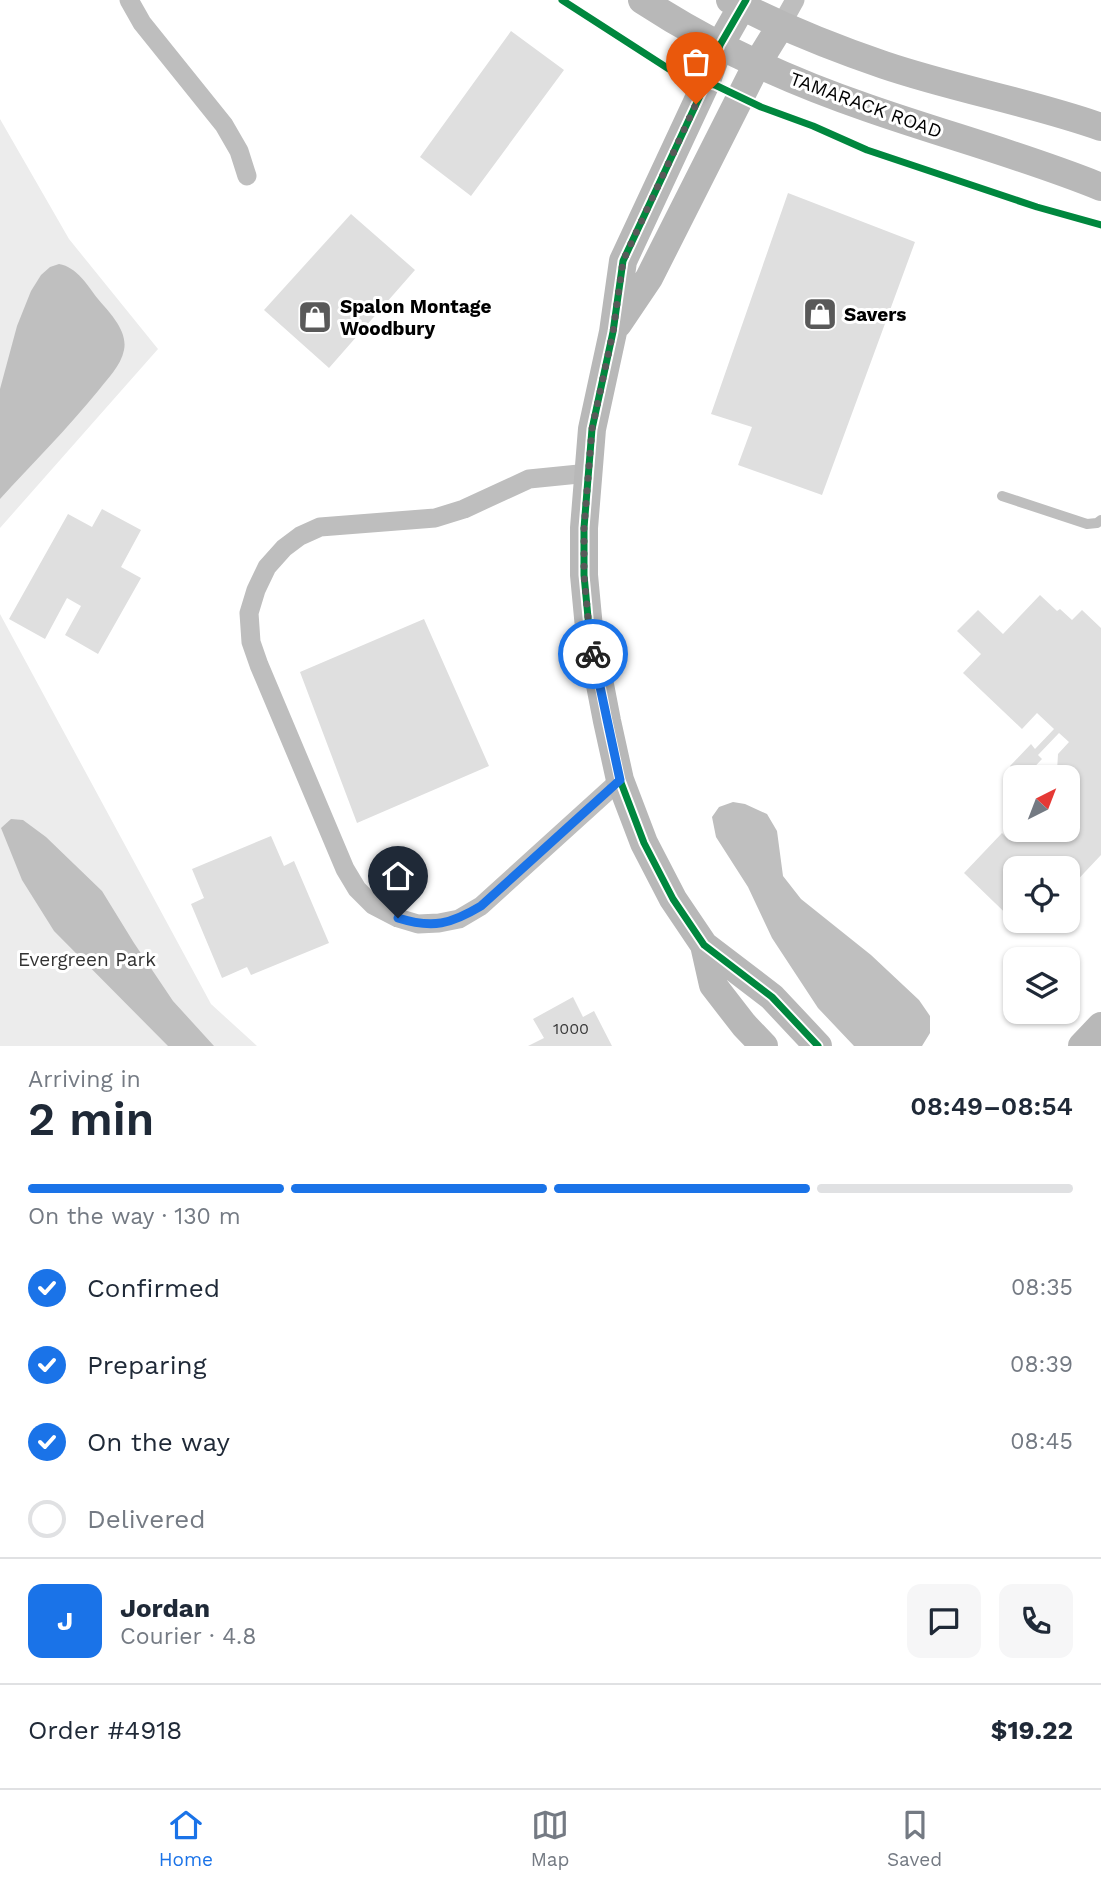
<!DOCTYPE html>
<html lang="en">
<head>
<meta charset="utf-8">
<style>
  :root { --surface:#fff; --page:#f6f6f7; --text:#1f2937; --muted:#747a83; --line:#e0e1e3; --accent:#1a73e8 }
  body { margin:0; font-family:"Work Sans",sans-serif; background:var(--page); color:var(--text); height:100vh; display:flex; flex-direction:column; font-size:26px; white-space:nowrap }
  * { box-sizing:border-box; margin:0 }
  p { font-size:23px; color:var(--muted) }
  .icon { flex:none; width:38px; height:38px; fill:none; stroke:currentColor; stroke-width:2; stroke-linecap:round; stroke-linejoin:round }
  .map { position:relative; height:1046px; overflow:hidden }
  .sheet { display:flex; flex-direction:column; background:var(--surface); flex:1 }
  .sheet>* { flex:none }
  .needle { width:46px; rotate:42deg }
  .buttons { position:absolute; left:1003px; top:765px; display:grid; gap:14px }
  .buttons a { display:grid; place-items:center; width:77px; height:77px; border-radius:14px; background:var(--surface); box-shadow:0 2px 5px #0004; font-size:35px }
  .pin { position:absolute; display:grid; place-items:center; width:60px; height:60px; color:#fff; margin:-72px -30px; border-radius:50% 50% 50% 0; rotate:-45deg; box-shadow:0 0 7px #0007 }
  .pin .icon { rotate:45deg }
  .courier { position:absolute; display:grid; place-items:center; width:70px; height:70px; margin:-35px; border:5px solid #1a73e8; border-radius:50%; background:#fff; color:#222; box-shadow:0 2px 9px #0007 }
  .headline em { font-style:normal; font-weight:600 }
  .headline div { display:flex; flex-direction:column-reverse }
  .headline { display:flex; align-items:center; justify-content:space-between; height:119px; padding:0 28px }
  h1 { font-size:46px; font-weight:600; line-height:52px }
  .bar { display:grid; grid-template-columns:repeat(4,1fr); gap:10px 7px; align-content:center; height:84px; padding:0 28px }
  .bar i { height:9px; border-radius:5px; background:var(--line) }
  .bar .on { background:var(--accent) }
  .bar p { grid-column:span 4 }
  .line { display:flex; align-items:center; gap:18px; padding:0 28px; border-top:2px solid var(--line) }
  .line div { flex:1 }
  .round { display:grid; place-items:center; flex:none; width:74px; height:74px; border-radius:14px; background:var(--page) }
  ol { padding:0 28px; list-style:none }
  li { display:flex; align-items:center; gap:21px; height:77px }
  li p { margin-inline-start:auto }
  li .icon { padding:7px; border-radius:50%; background:var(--accent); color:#fff; stroke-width:4 }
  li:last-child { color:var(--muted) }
  li i { width:38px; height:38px; border:4px solid var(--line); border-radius:50% }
  .tabs { display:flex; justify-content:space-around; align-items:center; height:98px; border-top:2px solid var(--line); background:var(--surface); font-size:19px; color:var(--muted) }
  .tabs a { display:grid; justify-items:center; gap:4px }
  .tabs .on { color:var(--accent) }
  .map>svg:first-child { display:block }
</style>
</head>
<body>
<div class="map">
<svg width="1101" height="1046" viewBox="0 0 1101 1046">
  <rect width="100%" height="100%" fill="#fff"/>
  <path fill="#ececec" d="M 0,119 L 69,239 L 158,349 L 0,528 Z
    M 0,614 L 211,1004 L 257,1046 L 0,1046 Z"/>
  <path fill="#bfbfbf" d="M 59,264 C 77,267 88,286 98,299 C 110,313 128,331 124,350 C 121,366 107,379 98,391 C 67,429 33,463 0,499 L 0,389 L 17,326 L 31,291 L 41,275 L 50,267 Z
    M 733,802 L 745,804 L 767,814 L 777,831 L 783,876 L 801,899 L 871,955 L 919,1000 L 930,1016 L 930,1033 L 922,1046 L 854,1046 L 818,1008 L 772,938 L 748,887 L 716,837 L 712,817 L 719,807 Z
    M 11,819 L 23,820 L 46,837 L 102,891 L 134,943 L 173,1001 L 214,1046 L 168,1046 L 54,931 L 22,880 L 1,828 Z"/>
  <path fill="#dfdfdf" d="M 511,31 L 564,70 L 471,196 L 420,157 Z
    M 788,193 L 915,242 L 822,495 L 738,465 L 752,427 L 711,414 Z
    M 351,214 L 415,270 L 329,368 L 264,310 Z
    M 102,509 L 141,530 L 121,567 L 141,578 L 98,654 L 65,635 L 81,606 L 67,598 L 45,639 L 9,619 L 68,514 L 92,527 Z
    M 1040,595 L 1057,611 L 1060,609 L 1072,620 L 1082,610 L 1101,628 L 1101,855 L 1068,890 L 1068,868 L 1015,868 L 1015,920 L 1038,920 L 1026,933 L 964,873 L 1002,833 L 1009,840 L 1019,830 L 1068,830 L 1068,777 L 1060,777 L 1057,771 L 1058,754 L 1069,742 L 1059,733 L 1038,755 L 1042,759 L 1025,777 L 1022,777 L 1010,766 L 1031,744 L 1035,749 L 1054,729 L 1037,713 L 1022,729 L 963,673 L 981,654 L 957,631 L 978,610 L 1003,634 Z
    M 424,619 L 489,766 L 357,823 L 300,672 Z
    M 271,836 L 284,866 L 294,861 L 329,943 L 251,975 L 247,967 L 222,978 L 191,904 L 204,898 L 192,869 Z
    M 573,997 L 583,1017 L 594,1011 L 612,1046 L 528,1046 L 544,1038 L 533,1019 Z"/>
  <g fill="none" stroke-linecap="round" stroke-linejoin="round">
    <path stroke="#bebebe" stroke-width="10" d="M 1002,496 L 1087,524 L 1097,523 L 1101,520"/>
    <path stroke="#bebebe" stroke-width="19" d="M 129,0 L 142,23 L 224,125 L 239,151 L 247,176
      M 781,25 L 795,0
      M 589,473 L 529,479 L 464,509 L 435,518 L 320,527 L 300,536 L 284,548 L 267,567 L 256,590 L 249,613 L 251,642 L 259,665 L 345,869 L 357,889 L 373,905 L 398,918 L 418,924 L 439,923 L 459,919 L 481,906 L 620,780"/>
    <path stroke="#b8b8b8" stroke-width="28" d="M 642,0 C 712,46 789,81 868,108 C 945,135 1025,156 1101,187
      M 730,0 C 779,26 831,47 884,65 C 955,89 1030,102 1101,127
      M 742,6 L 720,45 L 706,83 L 623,261 L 613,332 L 592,429 L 584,528 L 584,575 L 589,628 L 607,721 L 620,780 L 644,843 L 673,899 L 704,945 L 772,997 L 818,1046
      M 618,324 L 649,278 L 757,64 L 781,25
      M 704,945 L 713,985 L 744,1025 L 764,1046
      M 1082,1046 L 1101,1026"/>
    <g stroke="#fff" stroke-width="11">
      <path id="cycleway" d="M 562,0 L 686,80 L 715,85 L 761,107 L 813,126 L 867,150 L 1037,207 L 1101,225
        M 746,0 L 720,45 L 706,83 L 623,261 L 613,332 L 592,429 L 584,528 L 584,575 L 589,628 L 607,721 L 620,780 L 644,843 L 673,899 L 704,945 L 772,997 L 818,1046"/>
    </g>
    <use href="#cycleway" stroke="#00873e" stroke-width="7"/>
  </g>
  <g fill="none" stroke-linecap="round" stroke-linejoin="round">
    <path stroke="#595959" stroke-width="7" stroke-dasharray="0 12.6" d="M 593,654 L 589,628 L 584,575 L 584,528 L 592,429 L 613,332 L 623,261 L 696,104"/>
    <path stroke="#1a73e8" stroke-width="9" d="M 398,918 C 433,929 451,924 481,906 L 620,780 L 593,654"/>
  </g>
  <defs>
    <g id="shop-square" transform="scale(1.75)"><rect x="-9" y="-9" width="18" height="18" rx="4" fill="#595959" stroke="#fff"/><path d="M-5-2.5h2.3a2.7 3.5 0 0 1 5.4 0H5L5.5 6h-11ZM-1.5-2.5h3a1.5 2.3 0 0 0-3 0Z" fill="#fff"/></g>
  </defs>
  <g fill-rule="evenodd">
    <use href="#shop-square" x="820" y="314"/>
    <use href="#shop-square" x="315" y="317"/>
  </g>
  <g text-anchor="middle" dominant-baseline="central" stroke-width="6" stroke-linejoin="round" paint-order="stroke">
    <g font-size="16" fill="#383838">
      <text x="571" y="1028">1000</text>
    </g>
    <g font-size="19" fill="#000" stroke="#fff">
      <text transform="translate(866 105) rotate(20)">TAMARACK ROAD</text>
    </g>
    <g font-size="19" font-weight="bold" fill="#000" stroke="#fff" text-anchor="start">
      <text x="340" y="306">Spalon Montage<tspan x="340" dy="22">Woodbury</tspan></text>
      <text x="844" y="314">Savers</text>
    </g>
    <g font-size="19" fill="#333" stroke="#fff">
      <text x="87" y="959">Evergreen Park</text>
    </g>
  </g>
</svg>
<div class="buttons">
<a><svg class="needle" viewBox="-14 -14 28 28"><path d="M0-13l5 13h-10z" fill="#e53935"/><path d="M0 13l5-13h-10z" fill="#747a83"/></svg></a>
<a><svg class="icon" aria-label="locate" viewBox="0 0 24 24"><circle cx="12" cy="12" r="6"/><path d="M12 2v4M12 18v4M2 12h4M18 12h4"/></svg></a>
<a><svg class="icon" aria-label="layers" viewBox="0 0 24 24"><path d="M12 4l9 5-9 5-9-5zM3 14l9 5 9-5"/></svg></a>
</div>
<div class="pin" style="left:696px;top:104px;background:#ea580c"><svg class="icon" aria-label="bag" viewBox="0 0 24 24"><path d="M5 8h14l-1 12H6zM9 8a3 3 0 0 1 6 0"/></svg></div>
<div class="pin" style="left:398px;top:918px;background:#1f2937"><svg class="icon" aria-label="home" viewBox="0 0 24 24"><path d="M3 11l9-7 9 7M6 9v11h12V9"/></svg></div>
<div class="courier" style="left:593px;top:654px"><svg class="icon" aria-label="bike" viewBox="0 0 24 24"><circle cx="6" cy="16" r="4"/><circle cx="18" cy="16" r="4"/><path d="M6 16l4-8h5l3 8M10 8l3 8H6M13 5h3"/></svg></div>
</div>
<section class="sheet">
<div class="headline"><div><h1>2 min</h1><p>Arriving in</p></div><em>08:49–08:54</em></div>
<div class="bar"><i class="on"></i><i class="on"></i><i class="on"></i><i></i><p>On the way · 130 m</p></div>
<ol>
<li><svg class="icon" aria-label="check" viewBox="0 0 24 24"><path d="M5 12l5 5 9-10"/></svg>Confirmed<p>08:35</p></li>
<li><svg class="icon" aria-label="check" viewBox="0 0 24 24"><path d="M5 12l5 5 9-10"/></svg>Preparing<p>08:39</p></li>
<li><svg class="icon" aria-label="check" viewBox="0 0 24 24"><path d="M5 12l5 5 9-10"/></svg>On the way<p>08:45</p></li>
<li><i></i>Delivered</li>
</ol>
<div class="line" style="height:126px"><b class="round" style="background:var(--accent);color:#fff">J</b><div><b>Jordan</b><p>Courier · 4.8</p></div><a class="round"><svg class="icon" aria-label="chat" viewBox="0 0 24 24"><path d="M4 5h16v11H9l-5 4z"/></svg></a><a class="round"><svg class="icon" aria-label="phone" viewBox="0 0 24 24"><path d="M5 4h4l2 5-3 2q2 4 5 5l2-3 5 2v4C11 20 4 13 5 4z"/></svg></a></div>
<div class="line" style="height:91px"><div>Order #4918</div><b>$19.22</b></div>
</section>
<nav class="tabs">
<a class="on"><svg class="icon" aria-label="home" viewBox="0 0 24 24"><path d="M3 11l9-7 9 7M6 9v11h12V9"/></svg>Home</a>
<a><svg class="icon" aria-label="map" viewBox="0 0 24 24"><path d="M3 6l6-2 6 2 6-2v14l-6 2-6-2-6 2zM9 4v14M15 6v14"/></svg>Map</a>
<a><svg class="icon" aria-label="saved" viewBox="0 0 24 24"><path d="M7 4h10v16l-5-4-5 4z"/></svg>Saved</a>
</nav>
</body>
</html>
